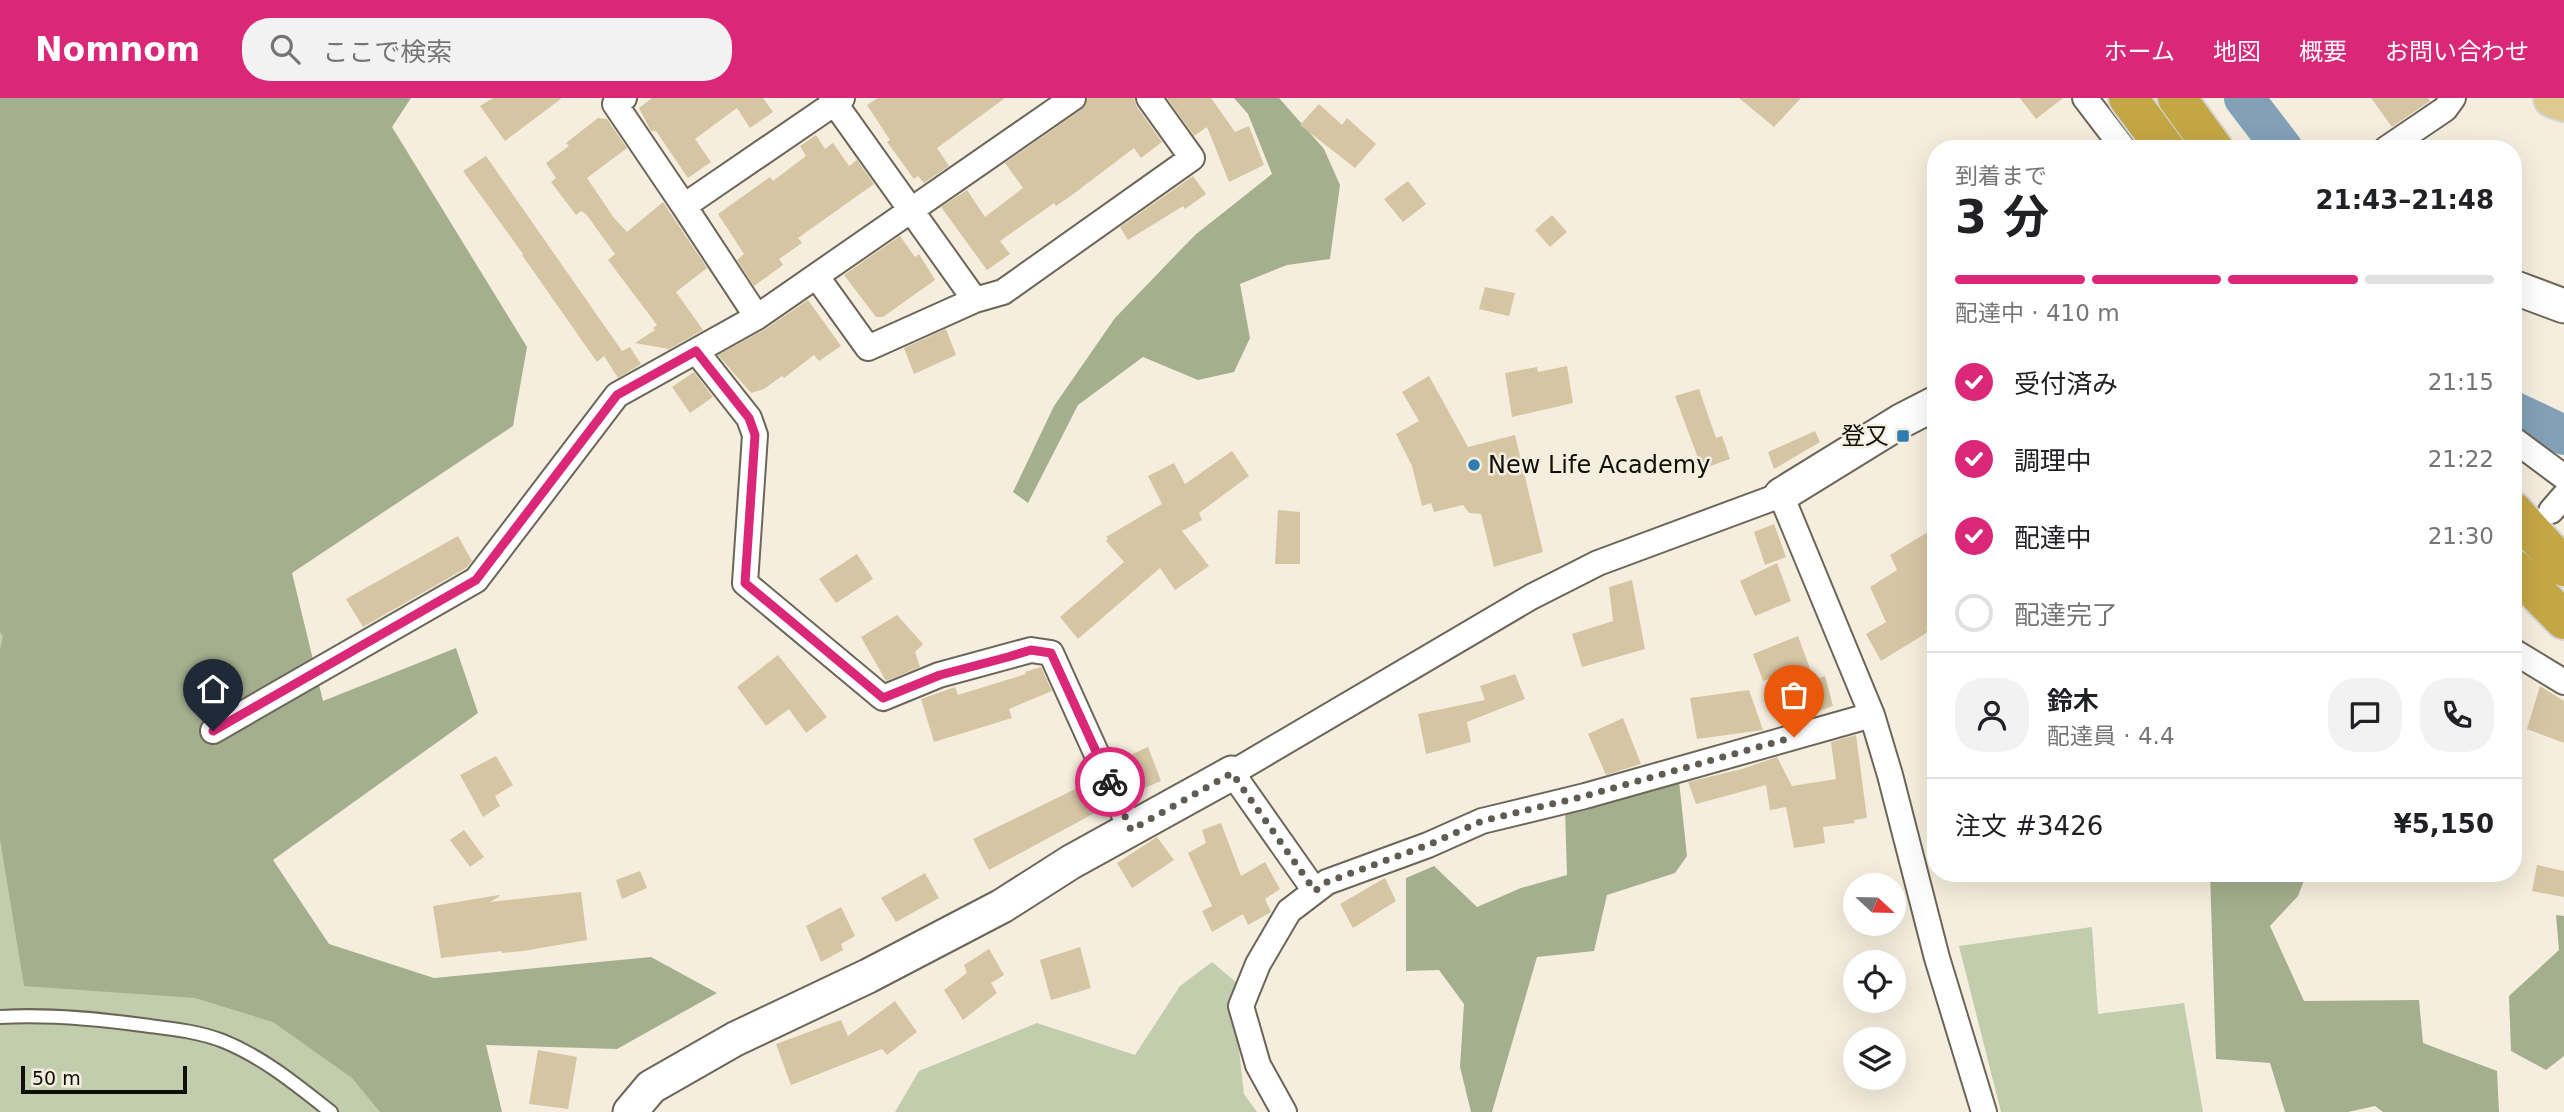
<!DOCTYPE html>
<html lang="ja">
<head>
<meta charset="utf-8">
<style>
  :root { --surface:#fff; --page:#f2f2f2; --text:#202124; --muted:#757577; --line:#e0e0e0; --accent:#db2777 }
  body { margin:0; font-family:"DejaVu Sans","Noto Sans JP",sans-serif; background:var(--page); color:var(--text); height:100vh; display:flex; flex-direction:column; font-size:26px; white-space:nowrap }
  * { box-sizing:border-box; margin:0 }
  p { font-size:23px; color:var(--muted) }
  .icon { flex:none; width:38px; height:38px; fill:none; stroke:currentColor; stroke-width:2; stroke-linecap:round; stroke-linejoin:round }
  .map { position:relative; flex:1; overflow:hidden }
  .panel { position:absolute; left:1927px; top:42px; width:595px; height:742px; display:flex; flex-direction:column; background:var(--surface); border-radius:28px; box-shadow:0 7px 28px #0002 }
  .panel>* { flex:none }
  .needle { width:46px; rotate:112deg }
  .tools { position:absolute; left:1843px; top:775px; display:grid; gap:14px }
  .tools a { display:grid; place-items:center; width:63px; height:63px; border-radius:50%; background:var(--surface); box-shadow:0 7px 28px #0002; font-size:35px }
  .scale { position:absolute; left:21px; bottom:18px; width:166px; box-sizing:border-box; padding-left:7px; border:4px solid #100e09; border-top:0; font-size:19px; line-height:24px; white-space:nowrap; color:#100e09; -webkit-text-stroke:5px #f5eede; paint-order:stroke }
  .pin { position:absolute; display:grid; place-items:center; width:60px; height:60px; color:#fff; margin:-72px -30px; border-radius:50% 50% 50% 0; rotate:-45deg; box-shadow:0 0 7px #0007 }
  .pin .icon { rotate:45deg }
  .courier { position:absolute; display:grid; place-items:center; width:70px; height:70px; margin:-35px; border:5px solid #db2777; border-radius:50%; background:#fff; color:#222; box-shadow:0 2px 9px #0007 }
  .summary em { font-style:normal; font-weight:700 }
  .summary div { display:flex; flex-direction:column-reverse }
  .summary { display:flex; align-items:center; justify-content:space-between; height:119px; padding:0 28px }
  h1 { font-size:46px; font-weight:700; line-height:52px }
  .bar { display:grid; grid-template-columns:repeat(4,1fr); gap:10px 7px; align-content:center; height:84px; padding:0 28px }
  .bar i { height:9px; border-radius:5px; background:var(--line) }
  .bar .active { background:var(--accent) }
  .bar p { grid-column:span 4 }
  .line { display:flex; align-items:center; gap:18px; padding:0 28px; border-top:2px solid var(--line) }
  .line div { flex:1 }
  .round { display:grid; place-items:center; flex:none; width:74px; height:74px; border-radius:28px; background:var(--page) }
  ol { padding:0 28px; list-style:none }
  li { display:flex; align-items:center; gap:21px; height:77px }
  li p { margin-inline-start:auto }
  li .icon { padding:7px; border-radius:50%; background:var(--accent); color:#fff; stroke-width:4 }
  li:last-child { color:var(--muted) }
  li i { width:38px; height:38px; border:4px solid var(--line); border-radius:50% }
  header { display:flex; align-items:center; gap:42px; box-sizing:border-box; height:98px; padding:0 35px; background:var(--accent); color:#fff }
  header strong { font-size:33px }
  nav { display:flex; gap:38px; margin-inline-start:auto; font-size:24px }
  .search { width:490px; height:63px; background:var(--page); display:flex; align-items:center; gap:18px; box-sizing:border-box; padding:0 24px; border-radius:28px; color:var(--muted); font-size:26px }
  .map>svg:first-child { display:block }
</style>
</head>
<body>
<header>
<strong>Nomnom</strong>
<div class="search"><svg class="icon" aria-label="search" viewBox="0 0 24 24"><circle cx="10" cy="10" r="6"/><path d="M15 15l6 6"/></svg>ここで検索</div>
<nav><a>ホーム</a><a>地図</a><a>概要</a><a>お問い合わせ</a></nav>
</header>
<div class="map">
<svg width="2564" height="1014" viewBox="0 0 2564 1014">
  <rect width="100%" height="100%" fill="#f5eede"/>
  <path fill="#c2cdad" d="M 0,492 L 97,835 L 365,864 L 428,1014 L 0,1014 Z
    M 2092,829 L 2098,916 L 2184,905 L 2203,1014 L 2001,1014 L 1959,848 Z
    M 1212,864 L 1237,885 L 1235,915 L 1244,996 L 1257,1014 L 895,1014 L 919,973 L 1037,925 L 1135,957 L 1180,888 Z"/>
  <path fill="#a4af8e" d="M 0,0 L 411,0 L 392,29 L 527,249 L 513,328 L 292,475 L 323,603 L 456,550 L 478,615 L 273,762 L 329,846 L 434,880 L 651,859 L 717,895 L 617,951 L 486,947 L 502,1014 L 380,1014 L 352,980 L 273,924 L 195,900 L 24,888 L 0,741 L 0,552 L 3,538 L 0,534 Z
    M 1234,0 L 1279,0 L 1324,51 L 1340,87 L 1330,161 L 1287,167 L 1240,186 L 1250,240 L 1234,274 L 1198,282 L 1143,259 L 1078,307 L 1028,405 L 1013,394 L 1054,308 L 1115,220 L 1195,137 L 1272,76 L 1248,16 Z
    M 1679,683 L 1687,758 L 1675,775 L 1607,797 L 1594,853 L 1537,859 L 1492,1014 L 1471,1014 L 1460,969 L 1464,906 L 1439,872 L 1406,873 L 1406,780 L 1434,768 L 1477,809 L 1521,790 L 1567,777 L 1565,709 Z
    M 2210,775 L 2307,775 L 2298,798 L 2270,828 L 2304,903 L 2419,902 L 2423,945 L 2497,973 L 2499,1014 L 2383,1014 L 2375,1008 L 2348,1014 L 2285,1014 L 2270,965 L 2216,961 Z
    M 2556,817 L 2564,818 L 2564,958 L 2546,972 L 2511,953 L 2509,898 L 2559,852 Z"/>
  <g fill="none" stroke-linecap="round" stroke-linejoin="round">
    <path stroke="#82a1b8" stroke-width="40" d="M 2244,0 L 2283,51
      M 2513,313 L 2564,337"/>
  </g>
  <path fill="#d5c5a3" d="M 493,0 L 562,0 L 505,43 L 480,8 Z
    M 652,0 L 763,0 L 773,14 L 750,30 L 737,10 L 695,41 L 711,64 L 688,80 L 656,33 L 651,33 L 639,10 Z
    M 878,0 L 1005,0 L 937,50 L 949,68 L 924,85 L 918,78 L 914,81 L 887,44 L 890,42 L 867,7 Z
    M 1088,0 L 1134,0 L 1137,9 L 1162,44 L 1141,60 L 1134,50 L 1072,97 L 1056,108 L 1054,105 L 1000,143 L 1010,156 L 987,172 L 941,109 L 967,92 L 985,119 L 1023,90 L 1005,65 L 1081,12 Z
    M 1167,0 L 1211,0 L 1235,34 L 1249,28 L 1264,67 L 1229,84 L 1207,29 L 1194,38 Z
    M 1739,0 L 1801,0 L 1774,29 Z
    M 2020,0 L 2063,0 L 2036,21 Z
    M 2371,0 L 2428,0 L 2430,3 L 2392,29 Z
    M 1319,6 L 1342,27 L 1347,20 L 1376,46 L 1355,70 L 1300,27 Z
    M 598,20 L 607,21 L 627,50 L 587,80 L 614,120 L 627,134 L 663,104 L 707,170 L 676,194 L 703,232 L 669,251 L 635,245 L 655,232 L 653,230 L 657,227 L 608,162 L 615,156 L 586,116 L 581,113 L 576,117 L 551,84 L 556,80 L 546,65 L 569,48 L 566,45 Z
    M 816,37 L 825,51 L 833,45 L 849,68 L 857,62 L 874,86 L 798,140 L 802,145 L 779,161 L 783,167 L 754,188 L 737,162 L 744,156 L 718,116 L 770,79 L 773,83 L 806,58 L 800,48 Z
    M 486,58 L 622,253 L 630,249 L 641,266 L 618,280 L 604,258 L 597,264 L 522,157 L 523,156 L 463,73 Z
    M 1193,78 L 1206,96 L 1185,111 L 1183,108 L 1128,142 L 1120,129 Z
    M 1408,83 L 1426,106 L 1403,124 L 1384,101 Z
    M 1552,117 L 1567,134 L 1550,149 L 1535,132 Z
    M 900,138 L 915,159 L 919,156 L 935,182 L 883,219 L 876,219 L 844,177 Z
    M 1485,189 L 1515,195 L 1509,218 L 1479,211 Z
    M 808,202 L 841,248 L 819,263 L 814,257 L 784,280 L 782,278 L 764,291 L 751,295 L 718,257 L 764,232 Z
    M 946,231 L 956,257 L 914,276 L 904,250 Z
    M 1567,268 L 1573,305 L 1512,319 L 1505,275 L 1537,269 L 1538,274 Z
    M 694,274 L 713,299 L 690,315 L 672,289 Z
    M 1429,278 L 1468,349 L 1515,337 L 1543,454 L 1494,469 L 1481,416 L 1469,415 L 1463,407 L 1434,414 L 1431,405 L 1422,408 L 1412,368 L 1396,336 L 1419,323 L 1402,294 Z
    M 1699,291 L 1716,340 L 1722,338 L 1730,361 L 1702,371 L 1675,298 Z
    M 1815,333 L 1820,344 L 1774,371 L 1768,354 Z
    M 1232,353 L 1249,378 L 1199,415 L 1202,422 L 1182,433 L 1209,468 L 1175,492 L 1160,470 L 1078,541 L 1060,519 L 1124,464 L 1106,443 L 1108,441 L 1106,439 L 1162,406 L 1148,378 L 1174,365 L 1185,386 Z
    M 1278,412 L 1300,414 L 1300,466 L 1275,466 Z
    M 1774,426 L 1786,459 L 1765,467 L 1754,434 Z
    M 1928,434 L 1936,446 L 1936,525 L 1926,530 L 1928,534 L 1881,563 L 1866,536 L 1886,524 L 1870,489 L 1897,472 L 1890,457 Z
    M 458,438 L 472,463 L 466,470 L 363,529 L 346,501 Z
    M 857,456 L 873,481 L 836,505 L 819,481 Z
    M 1777,465 L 1791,503 L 1755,518 L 1740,483 Z
    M 1632,482 L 1645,551 L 1582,569 L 1572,536 L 1613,523 L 1609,489 Z
    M 897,517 L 923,546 L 915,554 L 920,569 L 886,583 L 861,539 Z
    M 1798,538 L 1814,582 L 1825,578 L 1833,608 L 1795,621 L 1781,576 L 1763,583 L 1753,556 Z
    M 778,557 L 827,619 L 806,635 L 789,611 L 766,628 L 737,589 Z
    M 1041,569 L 1052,593 L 1009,611 L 1012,620 L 934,644 L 921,601 L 955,589 L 958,597 L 1026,576 L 1025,574 Z
    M 1515,576 L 1525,601 L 1467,624 L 1471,644 L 1426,656 L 1418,616 L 1485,602 L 1480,588 Z
    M 2540,588 L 2564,603 L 2564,645 L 2527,631 Z
    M 1749,592 L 1763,632 L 1697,641 L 1690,600 Z
    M 1623,620 L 1641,666 L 1606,677 L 1588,636 Z
    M 1856,637 L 1867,720 L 1854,722 L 1855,725 L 1823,729 L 1825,745 L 1794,750 L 1786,709 L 1770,712 L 1766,687 L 1696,706 L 1688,684 L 1742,671 L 1777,659 L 1792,688 L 1836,681 L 1831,644 Z
    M 1148,649 L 1161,683 L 1131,696 L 1119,670 L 1134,664 L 1132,656 Z
    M 496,658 L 513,687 L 495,698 L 500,708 L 483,719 L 460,677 Z
    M 1092,683 L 1104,710 L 989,772 L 973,741 Z
    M 1221,725 L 1241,778 L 1265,764 L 1280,791 L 1265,801 L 1271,814 L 1248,827 L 1243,816 L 1212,834 L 1202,813 L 1212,808 L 1188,755 L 1206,745 L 1202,732 Z
    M 464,732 L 484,759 L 470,769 L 450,742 Z
    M 1157,739 L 1174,762 L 1132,790 L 1117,765 Z
    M 2537,767 L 2564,773 L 2564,799 L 2532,793 Z
    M 640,773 L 647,790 L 622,801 L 616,782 Z
    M 925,775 L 939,800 L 896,824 L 881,800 Z
    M 1385,780 L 1396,803 L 1353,830 L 1340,806 Z
    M 581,794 L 587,842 L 523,853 L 502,855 L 502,853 L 441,860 L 433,808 L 499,797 L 500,798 L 490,804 Z
    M 841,809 L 855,838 L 841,846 L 843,852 L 821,864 L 806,828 Z
    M 1080,849 L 1091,890 L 1051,902 L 1040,862 Z
    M 989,851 L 1004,877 L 991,885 L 997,895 L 963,922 L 944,892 L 967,875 L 964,867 Z
    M 895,903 L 917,934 L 887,957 L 882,951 L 791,987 L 776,946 L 841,922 L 848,938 Z
    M 538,952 L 577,959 L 568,1011 L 529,1006 Z"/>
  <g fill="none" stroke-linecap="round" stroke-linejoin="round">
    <path stroke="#d3ccbe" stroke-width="24" stroke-dasharray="24 12" stroke-linecap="butt" d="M 2513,449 L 2541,423"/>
    <g stroke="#6c6658" stroke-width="16">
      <path id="lane" d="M 0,919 C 51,916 100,921 150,928 C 174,931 200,934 223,943 C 263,959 298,988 331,1014"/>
    </g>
    <g stroke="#6c6658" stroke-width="28">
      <path id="street" d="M 624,0 L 615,6 L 684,108
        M 831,0 L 975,202
        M 2085,0 L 2124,51
        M 2386,51 L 2445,11 L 2453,0
        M 817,179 L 868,250 L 975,202 L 1003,194 L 1192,60 L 1149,0
        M 757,219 L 1073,0
        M 696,253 L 749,320 L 755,337 L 745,485 L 883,600 L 939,577 L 1031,552 L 1051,555 L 1131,732
        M 2513,341 L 2564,379
        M 2551,413 L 2564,398
        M 2513,553 L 2564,584
        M 213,633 L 476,482 L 617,297 L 757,219 L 684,108 L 842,0
        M 1315,793 L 1232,675 L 1531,499 L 1598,465 L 1781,397 L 1872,617 L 1890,677 L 1937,860 L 1984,1014
        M 1284,1014 L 1258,967 L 1241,908 L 1258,866 L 1289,813 L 1327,784 L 1428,747 L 1482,723 L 1585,698 L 1872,617"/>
    </g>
    <g stroke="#6c6658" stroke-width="37">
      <path id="secondary" d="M 2513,189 L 2564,208
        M 1781,397 L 1901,323 L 1936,305
        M 630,1014 L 651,989 L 735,941 L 868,878 L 1002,808 L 1071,764 L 1232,675"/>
    </g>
    <g stroke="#d4d4d3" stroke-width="42">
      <path id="primary" d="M 2553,0 L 2564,4"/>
    </g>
    <g stroke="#d4d4d3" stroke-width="42">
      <path id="highway" d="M 2128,0 L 2166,51
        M 2177,0 L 2214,51
        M 2513,413 L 2564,469
        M 2513,470 L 2564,522"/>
    </g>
    <use href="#lane" stroke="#fff" stroke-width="12"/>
    <use href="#street" stroke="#fff" stroke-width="24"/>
    <use href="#secondary" stroke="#fff" stroke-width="33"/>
    <use href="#primary" stroke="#dcca8f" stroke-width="38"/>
    <use href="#highway" stroke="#c4a745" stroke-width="38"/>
  </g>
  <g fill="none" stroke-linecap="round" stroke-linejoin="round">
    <path stroke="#605c54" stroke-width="7" stroke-dasharray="0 12.6" d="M 1110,684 L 1131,732 L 1232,675 L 1315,793 L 1327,784 L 1428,747 L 1482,723 L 1585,698 L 1794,639"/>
    <path stroke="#db2777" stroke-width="9" d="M 213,633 L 476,482 L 617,297 L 696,253 L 749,320 L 755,337 L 745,485 L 883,600 L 940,577 L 1008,559 L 1031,552 L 1051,555 L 1110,684"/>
  </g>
  <g fill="#2e7dae" stroke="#f5eede" stroke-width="2.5">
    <rect x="1896" y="331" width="14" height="14" rx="3.5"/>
    <circle cx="1474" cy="367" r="7"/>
  </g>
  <g text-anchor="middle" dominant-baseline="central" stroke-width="5" stroke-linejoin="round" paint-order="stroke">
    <g font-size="24" fill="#100e09" stroke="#f5eede" text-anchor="end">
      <text x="1889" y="338">登又</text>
      <text x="1488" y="367" text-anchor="start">New Life Academy</text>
    </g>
  </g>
</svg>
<div class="tools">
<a><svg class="needle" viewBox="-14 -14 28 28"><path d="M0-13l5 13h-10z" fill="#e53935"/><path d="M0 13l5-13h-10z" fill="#757577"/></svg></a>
<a><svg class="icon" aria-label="locate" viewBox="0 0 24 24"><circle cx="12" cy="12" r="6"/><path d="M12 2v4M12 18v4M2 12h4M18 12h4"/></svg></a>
<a><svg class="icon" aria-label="layers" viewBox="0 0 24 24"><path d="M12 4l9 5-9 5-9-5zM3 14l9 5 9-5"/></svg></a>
</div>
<div class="scale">50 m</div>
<div class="pin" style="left:1794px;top:639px;background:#ea580c"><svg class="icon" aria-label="bag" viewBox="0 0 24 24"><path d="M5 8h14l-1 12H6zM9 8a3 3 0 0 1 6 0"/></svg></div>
<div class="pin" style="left:213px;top:633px;background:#1f2937"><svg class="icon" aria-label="home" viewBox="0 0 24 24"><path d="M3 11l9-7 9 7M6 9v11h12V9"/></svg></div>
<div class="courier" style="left:1110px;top:684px"><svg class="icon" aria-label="bike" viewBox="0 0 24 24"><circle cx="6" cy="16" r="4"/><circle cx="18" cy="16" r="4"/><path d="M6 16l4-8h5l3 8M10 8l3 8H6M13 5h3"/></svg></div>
<section class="panel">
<div class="summary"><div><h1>3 分</h1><p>到着まで</p></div><em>21:43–21:48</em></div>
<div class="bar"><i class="active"></i><i class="active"></i><i class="active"></i><i></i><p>配達中 · 410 m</p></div>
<ol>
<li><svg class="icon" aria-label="check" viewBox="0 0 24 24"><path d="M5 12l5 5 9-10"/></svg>受付済み<p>21:15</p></li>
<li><svg class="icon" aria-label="check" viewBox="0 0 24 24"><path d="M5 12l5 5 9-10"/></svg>調理中<p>21:22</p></li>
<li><svg class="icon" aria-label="check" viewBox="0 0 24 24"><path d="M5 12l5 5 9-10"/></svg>配達中<p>21:30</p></li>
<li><i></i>配達完了</li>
</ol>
<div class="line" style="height:126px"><a class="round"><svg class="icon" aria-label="person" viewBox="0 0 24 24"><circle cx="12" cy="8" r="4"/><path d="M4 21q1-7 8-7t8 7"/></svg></a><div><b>鈴木</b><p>配達員 · 4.4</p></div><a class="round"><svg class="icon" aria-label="chat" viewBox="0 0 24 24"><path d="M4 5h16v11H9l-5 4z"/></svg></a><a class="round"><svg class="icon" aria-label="phone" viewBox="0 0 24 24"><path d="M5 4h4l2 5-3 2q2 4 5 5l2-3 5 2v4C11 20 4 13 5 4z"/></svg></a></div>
<div class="line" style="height:91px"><div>注文 #3426</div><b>¥5,150</b></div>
</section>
</div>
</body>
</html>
